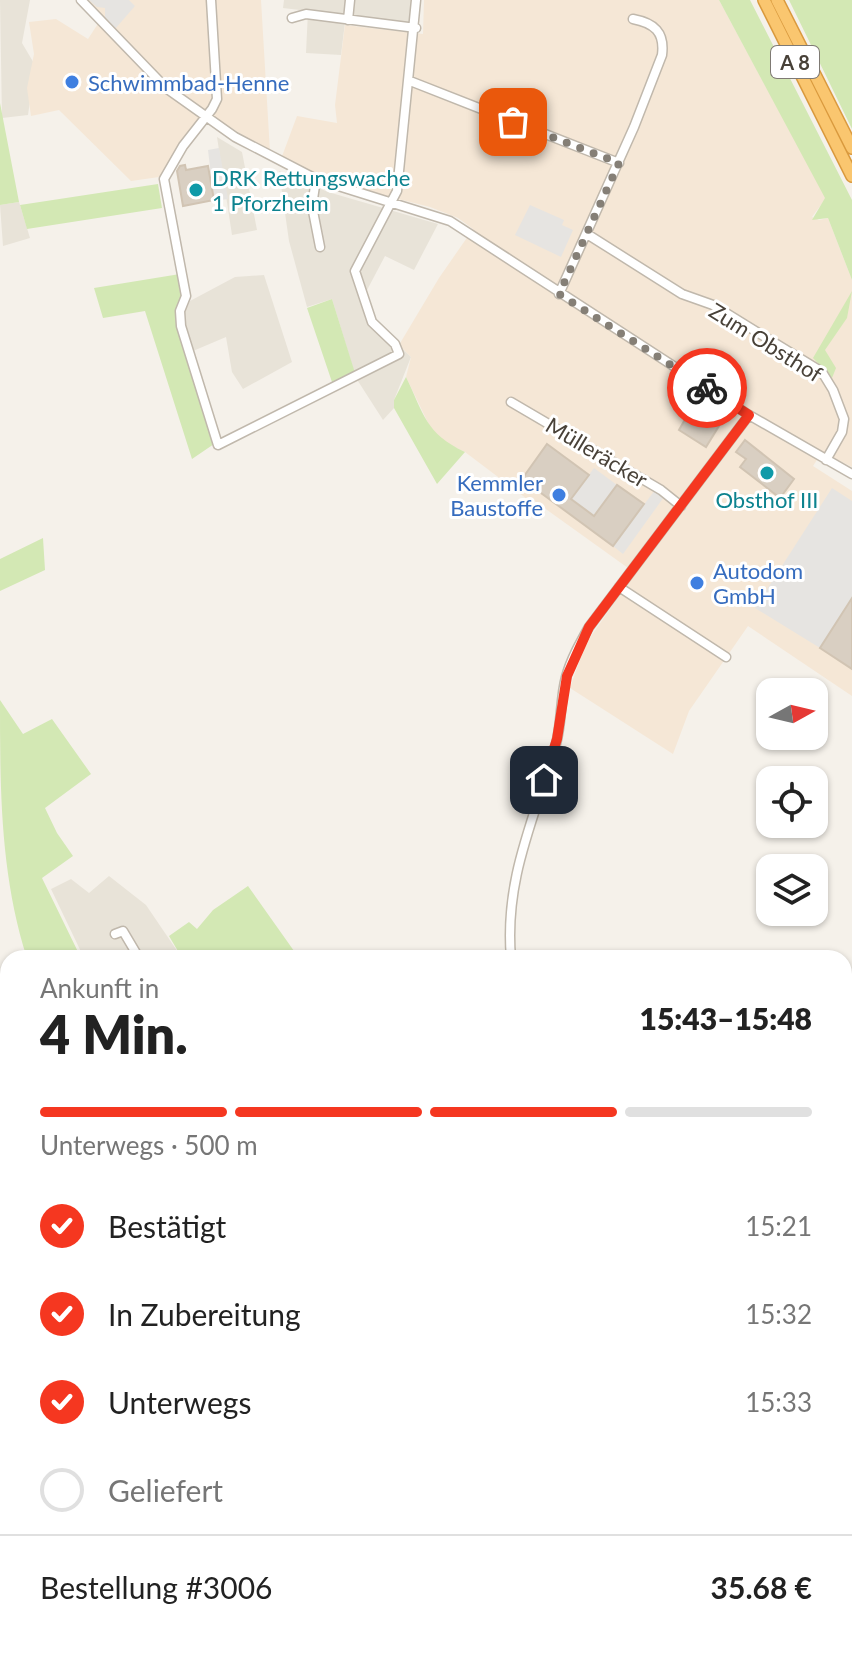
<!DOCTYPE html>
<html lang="de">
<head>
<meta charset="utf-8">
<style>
  :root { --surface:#fff; --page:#f2f2f2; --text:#222; --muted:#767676; --line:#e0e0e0; --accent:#f53720 }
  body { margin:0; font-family:Lato,sans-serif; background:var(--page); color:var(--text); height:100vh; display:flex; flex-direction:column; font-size:30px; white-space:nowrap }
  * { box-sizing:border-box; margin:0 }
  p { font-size:26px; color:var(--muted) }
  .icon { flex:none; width:44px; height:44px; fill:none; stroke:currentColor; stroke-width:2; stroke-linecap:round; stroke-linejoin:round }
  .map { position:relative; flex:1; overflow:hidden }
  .drawer { position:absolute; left:0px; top:950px; width:852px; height:706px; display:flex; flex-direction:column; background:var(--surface); border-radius:24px 24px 0 0; box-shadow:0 2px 6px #0004 }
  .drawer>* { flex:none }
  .needle { width:52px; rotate:82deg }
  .controls { position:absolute; left:756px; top:678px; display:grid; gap:16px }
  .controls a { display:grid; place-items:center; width:72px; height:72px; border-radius:16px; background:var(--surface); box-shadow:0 2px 6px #0004; font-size:40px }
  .pin { position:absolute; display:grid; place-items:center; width:68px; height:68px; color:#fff; margin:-34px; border-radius:16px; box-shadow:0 4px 12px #0006 }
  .courier { position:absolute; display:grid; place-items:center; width:80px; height:80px; margin:-40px; border:6px solid #f53720; border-radius:50%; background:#fff; color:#222; box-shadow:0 2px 10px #0007 }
  .head em { font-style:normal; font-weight:800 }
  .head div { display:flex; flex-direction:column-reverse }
  .head { display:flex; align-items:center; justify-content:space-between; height:136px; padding:0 40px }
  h1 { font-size:52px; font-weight:800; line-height:60px }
  .bar { display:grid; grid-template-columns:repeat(4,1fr); gap:12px 8px; align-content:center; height:96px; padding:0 40px }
  .bar i { height:10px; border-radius:6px; background:var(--line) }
  .bar .current { background:var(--accent) }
  .bar p { grid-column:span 4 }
  .line { display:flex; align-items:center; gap:20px; padding:0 40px; border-top:2px solid var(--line) }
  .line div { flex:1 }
  ol { padding:0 40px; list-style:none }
  li { display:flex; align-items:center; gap:24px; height:88px }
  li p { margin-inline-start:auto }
  li .icon { padding:8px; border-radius:50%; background:var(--accent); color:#fff; stroke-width:4 }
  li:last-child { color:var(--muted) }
  li i { width:44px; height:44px; border:4px solid var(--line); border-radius:50% }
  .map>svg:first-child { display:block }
</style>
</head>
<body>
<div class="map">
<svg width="852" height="1655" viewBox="0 0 852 1655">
  <rect width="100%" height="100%" fill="#f5f1ea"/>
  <path fill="#e8e3d8" d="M 0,0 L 30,0 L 22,43 L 35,65 L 28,115 L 2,118 Z
    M 284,0 L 411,0 L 411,23 L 346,14 L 341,55 L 306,53 L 308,11 L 283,8 Z
    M 217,137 L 242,152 L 257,230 L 232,235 Z
    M 279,171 L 328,192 L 438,224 L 414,270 L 385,256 L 366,292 L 374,320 L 411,357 L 394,400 L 394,408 L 383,420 L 356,378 L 332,299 L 307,307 L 289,241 Z
    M 19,202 L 30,238 L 3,246 L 0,205 Z
    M 264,275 L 292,362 L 243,389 L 232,372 L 226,337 L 193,351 L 184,325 L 184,313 L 190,301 L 235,277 Z
    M 109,876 L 146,905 L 182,958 L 84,958 L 51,889 L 71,879 L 89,893 Z
    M 844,1174 L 852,1175 L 852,1655 L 827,1655 L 828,1648 L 844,1648 Z
    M 0,1515 L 8,1520 L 8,1648 L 202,1648 L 216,1655 L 0,1655 Z
    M 229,1648 L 666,1648 L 666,1655 L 240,1655 Z"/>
  <path fill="#f5e7d6" d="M 85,0 L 261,0 L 270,152 L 204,111 L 159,177 L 131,181 L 59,110 L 31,116 L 27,88 L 34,54 L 29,22 L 56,19 L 88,39 L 103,16 Z
    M 424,0 L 719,0 L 826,198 L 812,217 L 819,220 L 828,218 L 852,280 L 852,467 L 822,452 L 813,466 L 852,491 L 852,696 L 748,626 L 689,711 L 673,754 L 570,688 L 585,645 L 635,573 L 529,497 L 527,499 L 465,452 L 442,441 L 431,429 L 406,377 L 411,357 L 399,345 L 439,278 L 473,229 L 458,218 L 430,207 L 362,190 L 315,175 L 281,159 L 297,116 L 337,123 L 335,105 L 345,25 L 423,34 Z"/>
  <path fill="#e4e0db" d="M 0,1331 L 8,1336 L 8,1455 L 0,1449 Z"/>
  <path fill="#d3e8b4" d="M 719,0 L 750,0 L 852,200 L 852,280 L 828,218 L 812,220 L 825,198 Z
    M 789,0 L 852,0 L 852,129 Z
    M 0,103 L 19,202 L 0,205 Z
    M 158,184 L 162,208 L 27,229 L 20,205 Z
    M 180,274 L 182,289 L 179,310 L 214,444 L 192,459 L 145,311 L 103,318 L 94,288 Z
    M 852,291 L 847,318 L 825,350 L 836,368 L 832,378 L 813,358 Z
    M 332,299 L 355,373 L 333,385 L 307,308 Z
    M 406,377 C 424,414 425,433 465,452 L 437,484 L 394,408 L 394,400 Z
    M 43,538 L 45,570 L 0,591 L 0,559 Z
    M 0,700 L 23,734 L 52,719 L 91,774 L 45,808 L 57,833 L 73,856 L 42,878 L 81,958 L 27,958 C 0,874 0,788 0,700 Z
    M 248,886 L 299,958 L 182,958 L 169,936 L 189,922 L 197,929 L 213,910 Z
    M 671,1648 L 828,1648 L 827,1655 L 671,1655 Z"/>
  <path fill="#e6e4e1" d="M 89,0 L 129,0 L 135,6 L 115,29 L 105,17 L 105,8 L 97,7 Z
    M 219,148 L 228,199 L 214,201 L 208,150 Z
    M 530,205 L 564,220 L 562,225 L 573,230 L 561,257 L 515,235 Z
    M 594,468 L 617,485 L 594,516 L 571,499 Z
    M 832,488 L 852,501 L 852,598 L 820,648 L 755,608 Z
    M 655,490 L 664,497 L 623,554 L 613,546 Z"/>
  <path fill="#d9cfc2" stroke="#d1c4b3" stroke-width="2" d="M 185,165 L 186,170 L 208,166 L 214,200 L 183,206 L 177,171 L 180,166 Z
    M 694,404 L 722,421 L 706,447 L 679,430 Z
    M 745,440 L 794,479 L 780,498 L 740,467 L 746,459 L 736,452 Z
    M 547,444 L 589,475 L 571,499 L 594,516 L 617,485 L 644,504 L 613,546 L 522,479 Z
    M 852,598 L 852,669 L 820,648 Z"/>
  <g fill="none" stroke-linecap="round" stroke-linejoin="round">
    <g stroke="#c0b8ac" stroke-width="11">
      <path id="minor" d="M 81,0 L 166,88 L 235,137 L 316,179 L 450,221 L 749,415 L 852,474
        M 211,0 L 217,99 L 212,109 L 183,146 L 164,179 L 186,296 L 180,311 L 181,326 L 218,445 L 399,354 L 395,344 L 372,322 L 355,271 L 397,191 L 416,0
        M 292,18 L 306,14 L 416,28
        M 348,20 L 350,0
        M 410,81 L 619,163
        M 316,179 L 312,206 L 320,247
        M 587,234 L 682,294 L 713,305 L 822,372 L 833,390 L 844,419 L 842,432 L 826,460
        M 559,294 L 634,127 L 662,55 C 665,32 654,23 633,19
        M 511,402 L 661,490 L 681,506
        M 619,587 L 726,657
        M 115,934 L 123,931 L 139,958
        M 511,958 C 504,878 535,818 556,744 C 562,722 560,699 566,677 C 571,659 580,643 589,627 L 749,415
        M 844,1174 L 852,1175
        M 844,1217 L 852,1219
        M 0,1257 L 8,1261
        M 0,1309 L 8,1299
        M 0,1321 L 8,1328
        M 844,1470 L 852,1475
        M 0,1492 L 8,1498
        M 844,1515 L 852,1535
        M 0,1580 L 8,1584
        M 89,1648 L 96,1655
        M 285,1648 L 296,1655
        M 380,1648 L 389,1655
        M 484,1648 L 492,1655
        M 560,1648 L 565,1655
        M 644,1648 L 649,1655
        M 10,1655 L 12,1648
        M 307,1655 L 313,1648
        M 539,1655 L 544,1648
        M 671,1655 L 671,1648
        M 827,1655 L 828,1648"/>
    </g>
    <g stroke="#da9a3e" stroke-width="14">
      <path id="highway" d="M 764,0 L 852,176
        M 777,0 L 852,148"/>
    </g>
    <use href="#minor" stroke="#fff" stroke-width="8"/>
    <use href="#highway" stroke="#fac66f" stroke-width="11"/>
    <path stroke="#989898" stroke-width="2" stroke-dasharray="10 10" stroke-linecap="butt" d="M 0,1511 L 8,1516
      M 213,1648 L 224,1655"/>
  </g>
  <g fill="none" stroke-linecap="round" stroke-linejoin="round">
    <path stroke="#857f76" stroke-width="8" stroke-dasharray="0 14.4" d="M 513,122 L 619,163 L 559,294 L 707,388"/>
    <path stroke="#f53720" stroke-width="10" d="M 544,780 L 557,739 L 567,676 L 589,627 L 749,415 L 707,388"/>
  </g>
  <g fill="#3f7fe0" stroke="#fff" stroke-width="3">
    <circle cx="72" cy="82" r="8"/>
    <circle cx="559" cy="495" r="8"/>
    <circle cx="697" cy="583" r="8"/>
  </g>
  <g fill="#0f9aa8" stroke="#fff" stroke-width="3">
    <circle cx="196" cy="190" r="8"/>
    <circle cx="767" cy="473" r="8"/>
  </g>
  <g text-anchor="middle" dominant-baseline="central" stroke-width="6" stroke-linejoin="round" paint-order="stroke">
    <rect fill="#fff" stroke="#7f7a74" stroke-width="2" x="771" y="46" width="48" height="32" rx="6"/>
    <g font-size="20" font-weight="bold" fill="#484138">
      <text x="795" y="62">A 8</text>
    </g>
    <g font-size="22" fill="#366cbe" stroke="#fff" text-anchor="start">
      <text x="88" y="82">Schwimmbad-Henne</text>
      <text x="543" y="482" text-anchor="end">Kemmler<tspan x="543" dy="25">Baustoffe</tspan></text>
      <text x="713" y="570">Autodom<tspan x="713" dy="25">GmbH</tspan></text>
    </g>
    <g font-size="22" fill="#0d838f" stroke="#fff" text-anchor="start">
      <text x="212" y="177">DRK Rettungswache<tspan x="212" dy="25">1 Pforzheim</tspan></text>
      <text x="767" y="499" text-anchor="middle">Obsthof III</text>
    </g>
    <g font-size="22" fill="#484138" stroke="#fff">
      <text transform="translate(766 342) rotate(32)">Zum Obsthof</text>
      <text transform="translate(597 452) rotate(31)">Mülleräcker</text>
    </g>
  </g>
</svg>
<div class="controls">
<a><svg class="needle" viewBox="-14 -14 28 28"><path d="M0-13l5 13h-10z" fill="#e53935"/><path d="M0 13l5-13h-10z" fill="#767676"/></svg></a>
<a><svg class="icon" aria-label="locate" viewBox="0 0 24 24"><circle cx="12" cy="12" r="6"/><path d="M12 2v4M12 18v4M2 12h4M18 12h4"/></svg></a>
<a><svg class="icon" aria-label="layers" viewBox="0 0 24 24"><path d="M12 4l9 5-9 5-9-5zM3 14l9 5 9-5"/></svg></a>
</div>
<div class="pin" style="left:513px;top:122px;background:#ea580c"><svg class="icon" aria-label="bag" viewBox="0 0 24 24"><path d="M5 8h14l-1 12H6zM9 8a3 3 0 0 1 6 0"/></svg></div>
<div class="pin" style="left:544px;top:780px;background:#1f2937"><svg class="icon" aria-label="home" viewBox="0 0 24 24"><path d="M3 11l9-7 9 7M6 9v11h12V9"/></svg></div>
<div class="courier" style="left:707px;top:388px"><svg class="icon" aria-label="bike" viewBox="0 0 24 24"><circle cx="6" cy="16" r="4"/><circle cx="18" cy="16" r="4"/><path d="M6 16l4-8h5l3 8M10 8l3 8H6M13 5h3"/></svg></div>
<section class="drawer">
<div class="head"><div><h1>4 Min.</h1><p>Ankunft in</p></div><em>15:43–15:48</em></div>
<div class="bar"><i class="current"></i><i class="current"></i><i class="current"></i><i></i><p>Unterwegs · 500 m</p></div>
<ol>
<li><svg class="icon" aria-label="check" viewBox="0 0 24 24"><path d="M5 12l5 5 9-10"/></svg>Bestätigt<p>15:21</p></li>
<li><svg class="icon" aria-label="check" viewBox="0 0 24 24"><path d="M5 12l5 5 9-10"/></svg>In Zubereitung<p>15:32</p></li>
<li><svg class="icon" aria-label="check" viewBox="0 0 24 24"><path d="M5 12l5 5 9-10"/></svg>Unterwegs<p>15:33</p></li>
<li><i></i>Geliefert</li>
</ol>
<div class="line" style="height:104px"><div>Bestellung #3006</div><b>35.68 €</b></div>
</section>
</div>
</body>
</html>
